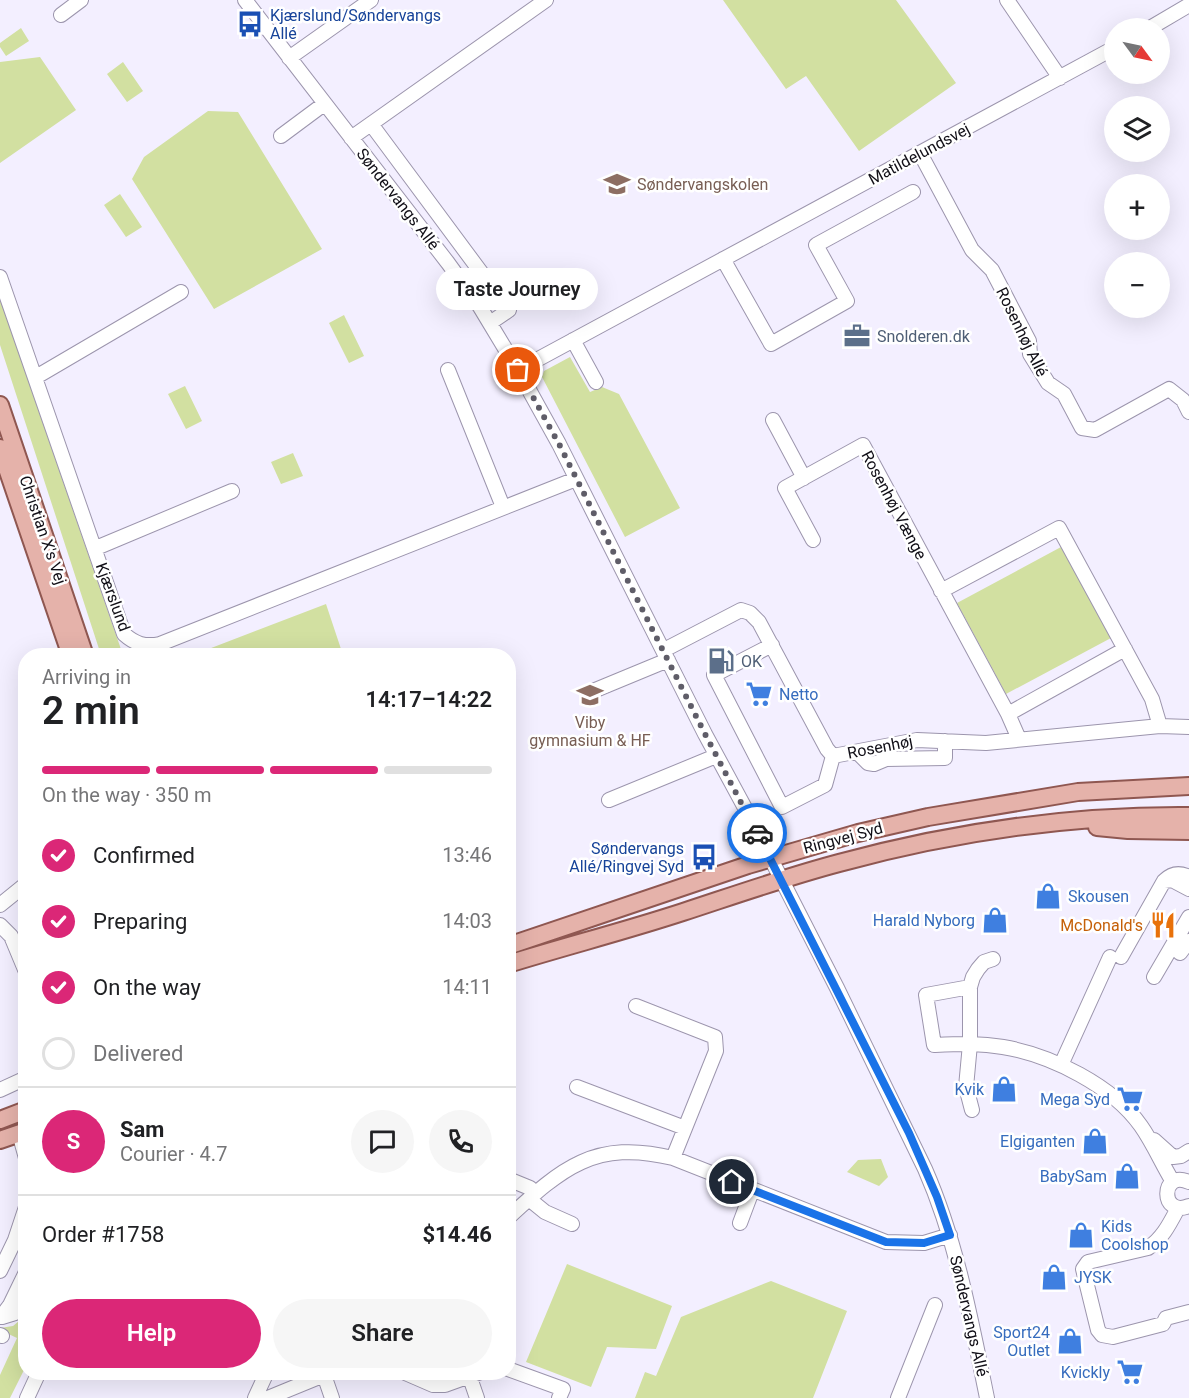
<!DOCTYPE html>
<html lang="en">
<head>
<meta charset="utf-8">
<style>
  :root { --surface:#fff; --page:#f6f6f6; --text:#202124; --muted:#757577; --line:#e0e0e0; --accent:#db2777 }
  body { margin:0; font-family:Roboto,sans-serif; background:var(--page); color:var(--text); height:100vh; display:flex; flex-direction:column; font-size:22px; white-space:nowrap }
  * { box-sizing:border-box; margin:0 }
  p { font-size:20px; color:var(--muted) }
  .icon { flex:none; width:33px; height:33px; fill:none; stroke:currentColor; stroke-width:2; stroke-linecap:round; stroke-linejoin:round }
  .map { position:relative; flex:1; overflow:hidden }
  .sheet { position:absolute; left:18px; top:648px; width:498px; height:732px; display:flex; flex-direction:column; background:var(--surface); border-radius:24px; box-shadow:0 6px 24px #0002 }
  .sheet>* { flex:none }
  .needle { width:39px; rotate:123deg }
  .tools { position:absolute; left:1104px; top:18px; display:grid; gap:12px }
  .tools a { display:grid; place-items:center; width:66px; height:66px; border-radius:50%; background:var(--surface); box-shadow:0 6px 24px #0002; font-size:30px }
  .pin { position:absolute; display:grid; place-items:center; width:51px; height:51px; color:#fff; margin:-26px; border:3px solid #fff; border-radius:50%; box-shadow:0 2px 6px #0007 }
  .courier { position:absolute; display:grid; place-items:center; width:60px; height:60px; margin:-30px; border:4px solid #1a73e8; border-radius:50%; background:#fff; color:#222; box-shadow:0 2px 8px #0007 }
  .bubble { position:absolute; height:42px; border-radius:21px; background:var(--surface); box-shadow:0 6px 24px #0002; font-size:20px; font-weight:600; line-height:42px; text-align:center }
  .summary em { font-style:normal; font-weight:600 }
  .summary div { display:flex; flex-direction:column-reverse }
  .summary { display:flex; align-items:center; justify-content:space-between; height:102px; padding:0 24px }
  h1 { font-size:39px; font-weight:600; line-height:45px }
  .bar { display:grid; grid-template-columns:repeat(4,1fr); gap:9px 6px; align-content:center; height:72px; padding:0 24px }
  .bar i { height:8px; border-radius:4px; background:var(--line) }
  .bar .current { background:var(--accent) }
  .bar p { grid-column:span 4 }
  .line { display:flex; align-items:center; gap:15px; padding:0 24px; border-top:2px solid var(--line) }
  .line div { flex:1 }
  .round { display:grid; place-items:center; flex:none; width:63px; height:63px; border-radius:32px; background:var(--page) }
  ol { padding:0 24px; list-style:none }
  li { display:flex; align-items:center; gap:18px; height:66px }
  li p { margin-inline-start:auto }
  li .icon { padding:6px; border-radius:50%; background:var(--accent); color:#fff; stroke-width:4 }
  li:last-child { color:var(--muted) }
  li i { width:33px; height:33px; border:3px solid var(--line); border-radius:50% }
  .cta { display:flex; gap:12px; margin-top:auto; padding:12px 24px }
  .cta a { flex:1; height:69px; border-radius:36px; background:var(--accent); color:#fff; font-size:24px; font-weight:600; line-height:69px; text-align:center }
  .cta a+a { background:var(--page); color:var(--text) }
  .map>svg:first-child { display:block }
</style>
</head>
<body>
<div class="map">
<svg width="1189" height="1398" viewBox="0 0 1189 1398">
  <rect width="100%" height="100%" fill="#f3efff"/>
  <path fill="#d2e0a1" d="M 723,0 L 896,0 L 956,83 L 859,151 L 806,76 L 786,89 Z
    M 21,28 L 29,41 L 6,56 L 0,47 L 0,43 Z
    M 40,57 L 76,110 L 0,163 L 0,62 Z
    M 123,62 L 143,91 L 127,102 L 107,74 Z
    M 208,111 L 238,112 L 322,249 L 214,309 L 132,179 L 144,157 Z
    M 120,194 L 142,227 L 126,237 L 104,205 Z
    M 0,299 L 123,655 L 101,655 L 0,345 Z
    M 344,315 L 364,356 L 349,363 L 329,323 Z
    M 570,357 L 590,392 L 602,387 L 619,394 L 680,508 L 625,537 L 542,377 L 544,371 Z
    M 185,386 L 202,421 L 186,429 L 168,394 Z
    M 293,453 L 303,476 L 281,484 L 271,462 Z
    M 1061,547 L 1111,638 L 1006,694 L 957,603 Z
    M 326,604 L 343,655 L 193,655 Z
    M 881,1159 L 888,1177 L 879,1186 L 847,1172 L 858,1160 Z
    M 567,1264 L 672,1306 L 656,1349 L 607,1347 L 591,1387 L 526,1362 Z
    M 771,1281 L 847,1311 L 813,1398 L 635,1398 L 645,1372 L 656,1376 L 681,1317 Z
    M 25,1316 L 25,1368 L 10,1398 L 0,1398 L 0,1375 L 17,1338 L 0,1330 L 0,1328 L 13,1326 Z"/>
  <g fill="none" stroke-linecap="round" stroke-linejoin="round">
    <g stroke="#9c95ad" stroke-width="16">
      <path id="minor" d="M 245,0 L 448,263 L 480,307 L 518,370 L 559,444 L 705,734 L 745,808 L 837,988 L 925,1169 C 957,1242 971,1320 987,1398
        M 1007,0 L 1060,78
        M 61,15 L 81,0
        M 1150,28 L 1189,5
        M 289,58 L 371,0
        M 371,124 L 509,310 L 490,323
        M 281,136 L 324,104
        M 351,138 L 546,0
        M 920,153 L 972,250 L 992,270 L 1029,341 L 1030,354 L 1048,383 L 1064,394 L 1082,428 L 1095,430 L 1169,389 L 1183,400 L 1189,412
        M 723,259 L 771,344 L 847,301 L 816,245 L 913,192
        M 0,277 L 124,634 C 135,644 145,647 160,644 L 576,479
        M 573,340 L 596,382
        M 448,370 L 503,507
        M 518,370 L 1114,48
        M 36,377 L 181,292
        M 773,420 L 804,478
        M 813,540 L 785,488 L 863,445 L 1008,714 L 1019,739
        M 96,548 L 232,491
        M 941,591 L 1059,528 L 1152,699 L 1160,726
        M 772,645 L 714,675 L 782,807 L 825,785 L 833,756
        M 664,650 L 741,610 L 750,613 L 759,622 L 827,749 L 833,756 L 917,740 L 986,743 L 1160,726 L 1189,727
        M 593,691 L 668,660
        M 1008,714 L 1125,649
        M 857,752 L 868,763 L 874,764 L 886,759 L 945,758 L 945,741
        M 609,800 L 716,756
        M 1164,881 L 1172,880 L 1189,889
        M 0,905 L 26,884
        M 0,925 L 11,936 L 26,972
        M 1180,953 L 1189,941
        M 1121,957 L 1164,881 C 1172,873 1179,872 1189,877
        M 1154,977 L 1189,917
        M 970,987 L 926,995 L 934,1045 C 958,1044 980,1043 1003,1047 C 1051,1055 1113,1086 1141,1126 C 1153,1143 1162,1164 1173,1182
        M 636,1006 L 715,1037 L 716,1051 L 673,1158
        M 1061,1065 L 1110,957
        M 577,1087 L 685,1128
        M 0,1090 L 26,1078
        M 972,1110 L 966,1087 L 970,1044 L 970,987 L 973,977 L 978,969 L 984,962 L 993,959
        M 19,1133 L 26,1158
        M 1154,1140 L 1173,1157 L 1181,1156 L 1189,1151
        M 508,1179 L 530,1188 L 535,1193
        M 1189,1182 C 1160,1169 1160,1218 1189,1206
        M 529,1199 L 545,1212 L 572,1224
        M 1178,1208 C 1170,1223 1163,1238 1148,1248 L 1088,1262 L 1083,1269 L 1098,1330 L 1102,1335 L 1113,1337 L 1163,1324 L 1166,1318 L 1189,1312
        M 508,1218 C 562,1168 595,1139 673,1158 L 886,1242 L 924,1243 L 950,1235
        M 740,1223 L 752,1191
        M 0,1271 L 15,1240 L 26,1207
        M 1,1317 L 10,1305 L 26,1272
        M 2,1317 L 15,1313 L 26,1300
        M 0,1335 L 2,1336
        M 508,1369 L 563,1389 L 559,1398
        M 323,1372 L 332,1398
        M 403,1372 L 433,1385 L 445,1385 L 481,1372
        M 468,1372 L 477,1398
        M 27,1398 L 39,1372
        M 255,1398 L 267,1372
        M 268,1398 L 324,1375
        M 898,1398 L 935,1305"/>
    </g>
    <g stroke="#8f5751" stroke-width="20">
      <path id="major" d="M 0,405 L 85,656
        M 0,448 L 71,656
        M 1097,827 L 1128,830 L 1189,831
        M 508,946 L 748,865 L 858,833 L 928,817 L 1078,792 L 1189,786
        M 508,964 C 566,946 625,931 683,912 C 735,895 786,877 839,863 C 953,832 1071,815 1189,816
        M 0,1120 L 26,1110
        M 0,1140 L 26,1131"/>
    </g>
    <use href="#minor" stroke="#fff" stroke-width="14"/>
    <use href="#major" stroke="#e5b2aa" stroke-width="16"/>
  </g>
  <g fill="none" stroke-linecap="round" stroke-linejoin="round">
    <path stroke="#5f5d68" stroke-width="6" stroke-dasharray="0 10.8" d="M 518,370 L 559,444 L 705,734 L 757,833"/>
    <path stroke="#1a73e8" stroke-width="8" d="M 732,1182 L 886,1242 L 924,1243 L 950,1235 L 937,1197 L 909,1133 L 757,833"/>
  </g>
  <defs>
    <g id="bus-bare" transform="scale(2.07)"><path d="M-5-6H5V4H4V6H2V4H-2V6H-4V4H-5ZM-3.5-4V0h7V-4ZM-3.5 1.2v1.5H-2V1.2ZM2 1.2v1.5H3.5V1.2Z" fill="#1a4fb4" stroke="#fff" stroke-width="2.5" paint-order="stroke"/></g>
    <g id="school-bare" transform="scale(2.07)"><path d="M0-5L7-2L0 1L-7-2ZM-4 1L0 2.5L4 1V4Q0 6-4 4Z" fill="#8d6e63" stroke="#fff" stroke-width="2.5" paint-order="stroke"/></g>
    <g id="office-bare" transform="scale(2.07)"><path d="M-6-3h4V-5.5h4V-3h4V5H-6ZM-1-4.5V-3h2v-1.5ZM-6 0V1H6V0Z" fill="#5c6f8a" stroke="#fff" stroke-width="2.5" paint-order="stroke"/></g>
    <g id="fuel-bare" transform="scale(2.07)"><path d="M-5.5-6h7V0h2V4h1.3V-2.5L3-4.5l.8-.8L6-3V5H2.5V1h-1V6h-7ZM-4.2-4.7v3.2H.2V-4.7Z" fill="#5c6f8a" stroke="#fff" stroke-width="2.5" paint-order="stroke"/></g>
    <g id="supermarket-bare" transform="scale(2.07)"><path d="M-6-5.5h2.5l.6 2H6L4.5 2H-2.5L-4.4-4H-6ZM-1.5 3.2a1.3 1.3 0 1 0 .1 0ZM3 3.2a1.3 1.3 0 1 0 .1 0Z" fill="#3f7fe0" stroke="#fff" stroke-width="2.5" paint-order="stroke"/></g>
    <g id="university-bare" transform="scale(2.07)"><path d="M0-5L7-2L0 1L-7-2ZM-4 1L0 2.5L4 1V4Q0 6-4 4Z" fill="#8d6e63" stroke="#fff" stroke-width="2.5" paint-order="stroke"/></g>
    <g id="shop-bare" transform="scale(2.07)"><path d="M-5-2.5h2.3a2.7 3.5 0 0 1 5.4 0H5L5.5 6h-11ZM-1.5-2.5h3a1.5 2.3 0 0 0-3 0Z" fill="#3f7fe0" stroke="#fff" stroke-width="2.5" paint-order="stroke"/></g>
    <g id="restaurant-bare" transform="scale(2.07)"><path d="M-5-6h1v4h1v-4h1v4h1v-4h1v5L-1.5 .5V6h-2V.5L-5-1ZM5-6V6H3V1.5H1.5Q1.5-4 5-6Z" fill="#e8710a" stroke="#fff" stroke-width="2.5" paint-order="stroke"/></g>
  </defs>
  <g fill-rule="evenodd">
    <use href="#bus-bare" x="250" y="24"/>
    <use href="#school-bare" x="617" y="184"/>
    <use href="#office-bare" x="857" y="336"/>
    <use href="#fuel-bare" x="721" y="661"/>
    <use href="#supermarket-bare" x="759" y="694"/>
    <use href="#university-bare" x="590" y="695"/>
    <use href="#bus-bare" x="704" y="857"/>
    <use href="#shop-bare" x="1048" y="896"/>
    <use href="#shop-bare" x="995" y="920"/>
    <use href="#restaurant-bare" x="1163" y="925"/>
    <use href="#shop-bare" x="1004" y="1089"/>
    <use href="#supermarket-bare" x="1130" y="1099"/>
    <use href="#shop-bare" x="1095" y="1141"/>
    <use href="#shop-bare" x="1127" y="1176"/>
    <use href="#shop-bare" x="1081" y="1235"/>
    <use href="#shop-bare" x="1054" y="1277"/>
    <use href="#shop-bare" x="1070" y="1341"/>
    <use href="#supermarket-bare" x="1130" y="1372"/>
  </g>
  <g text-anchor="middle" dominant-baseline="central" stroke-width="5" stroke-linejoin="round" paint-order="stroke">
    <g font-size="16" fill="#164399" stroke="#fff" text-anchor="start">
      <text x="270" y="15">Kjærslund/Søndervangs<tspan x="270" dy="18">Allé</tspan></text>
      <text x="684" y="848" text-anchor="end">Søndervangs<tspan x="684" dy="18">Allé/Ringvej Syd</tspan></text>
    </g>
    <g font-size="16" fill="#100e16" stroke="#fff">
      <text transform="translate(919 154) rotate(-28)">Matildelundsvej</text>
      <text transform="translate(398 199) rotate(52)">Søndervangs Allé</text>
      <text transform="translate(1022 332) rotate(64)">Rosenhøj Allé</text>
      <text transform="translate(894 505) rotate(62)">Rosenhøj Vænge</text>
      <text transform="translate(43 530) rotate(71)">Christian X's Vej</text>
      <text transform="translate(113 597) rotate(70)">Kjærslund</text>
      <text transform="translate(880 747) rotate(-11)">Rosenhøj</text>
      <text transform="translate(843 838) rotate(-15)">Ringvej Syd</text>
      <text transform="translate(969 1316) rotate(77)">Søndervangs Allé</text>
    </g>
    <g font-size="16" fill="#785e54" stroke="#fff" text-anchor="start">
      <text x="637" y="184">Søndervangskolen</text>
      <text x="590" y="722" text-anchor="middle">Viby<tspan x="590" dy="18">gymnasium &amp; HF</tspan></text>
    </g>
    <g font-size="16" fill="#4e5e75" stroke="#fff" text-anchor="start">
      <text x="877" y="336">Snolderen.dk</text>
      <text x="741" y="661">OK</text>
    </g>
    <g font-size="16" fill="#366cbe" stroke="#fff" text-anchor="end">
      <text x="779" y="694" text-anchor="start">Netto</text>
      <text x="1068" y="896" text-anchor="start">Skousen</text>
      <text x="975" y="920">Harald Nyborg</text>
      <text x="984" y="1089">Kvik</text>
      <text x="1110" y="1099">Mega Syd</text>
      <text x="1075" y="1141">Elgiganten</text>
      <text x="1107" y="1176">BabySam</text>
      <text x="1101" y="1226" text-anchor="start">Kids<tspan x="1101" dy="18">Coolshop</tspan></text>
      <text x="1074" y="1277" text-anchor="start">JYSK</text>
      <text x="1050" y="1332">Sport24<tspan x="1050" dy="18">Outlet</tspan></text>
      <text x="1110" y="1372">Kvickly</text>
    </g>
    <g font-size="16" fill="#c56008" stroke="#fff" text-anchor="end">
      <text x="1143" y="925">McDonald's</text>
    </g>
  </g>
</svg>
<div class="tools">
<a><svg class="needle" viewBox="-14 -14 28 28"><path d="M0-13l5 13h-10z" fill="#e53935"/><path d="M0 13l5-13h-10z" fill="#757577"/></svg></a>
<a><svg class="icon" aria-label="layers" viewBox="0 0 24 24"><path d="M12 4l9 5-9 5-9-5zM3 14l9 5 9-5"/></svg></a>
<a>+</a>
<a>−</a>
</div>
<div class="pin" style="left:518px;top:370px;background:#ea580c"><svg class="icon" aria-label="bag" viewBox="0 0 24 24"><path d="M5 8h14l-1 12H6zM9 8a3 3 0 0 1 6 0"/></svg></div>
<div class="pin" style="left:732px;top:1182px;background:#1f2937"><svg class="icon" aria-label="home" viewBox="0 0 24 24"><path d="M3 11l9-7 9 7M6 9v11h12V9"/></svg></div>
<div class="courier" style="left:757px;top:833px"><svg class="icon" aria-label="car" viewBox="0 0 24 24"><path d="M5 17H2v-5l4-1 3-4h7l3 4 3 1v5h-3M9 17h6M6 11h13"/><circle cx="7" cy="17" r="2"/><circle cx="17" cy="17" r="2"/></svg></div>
<div class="bubble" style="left:436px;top:268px;width:162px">Taste Journey</div>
<section class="sheet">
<div class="summary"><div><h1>2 min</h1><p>Arriving in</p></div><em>14:17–14:22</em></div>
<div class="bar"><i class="current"></i><i class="current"></i><i class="current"></i><i></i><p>On the way · 350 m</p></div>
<ol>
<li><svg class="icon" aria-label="check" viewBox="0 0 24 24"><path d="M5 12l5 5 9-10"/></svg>Confirmed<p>13:46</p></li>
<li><svg class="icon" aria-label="check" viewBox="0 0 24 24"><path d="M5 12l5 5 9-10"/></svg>Preparing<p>14:03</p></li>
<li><svg class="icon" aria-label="check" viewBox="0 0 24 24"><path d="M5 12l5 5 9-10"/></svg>On the way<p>14:11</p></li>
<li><i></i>Delivered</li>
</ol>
<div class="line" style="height:108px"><b class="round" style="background:var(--accent);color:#fff">S</b><div><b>Sam</b><p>Courier · 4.7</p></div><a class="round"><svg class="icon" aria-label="chat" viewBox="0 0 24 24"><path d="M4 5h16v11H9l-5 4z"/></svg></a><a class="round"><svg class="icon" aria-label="phone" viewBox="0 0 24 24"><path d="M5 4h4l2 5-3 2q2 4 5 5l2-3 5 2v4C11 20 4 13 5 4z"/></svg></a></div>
<div class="line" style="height:78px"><div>Order #1758</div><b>$14.46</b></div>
<div class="cta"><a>Help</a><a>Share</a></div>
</section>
</div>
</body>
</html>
